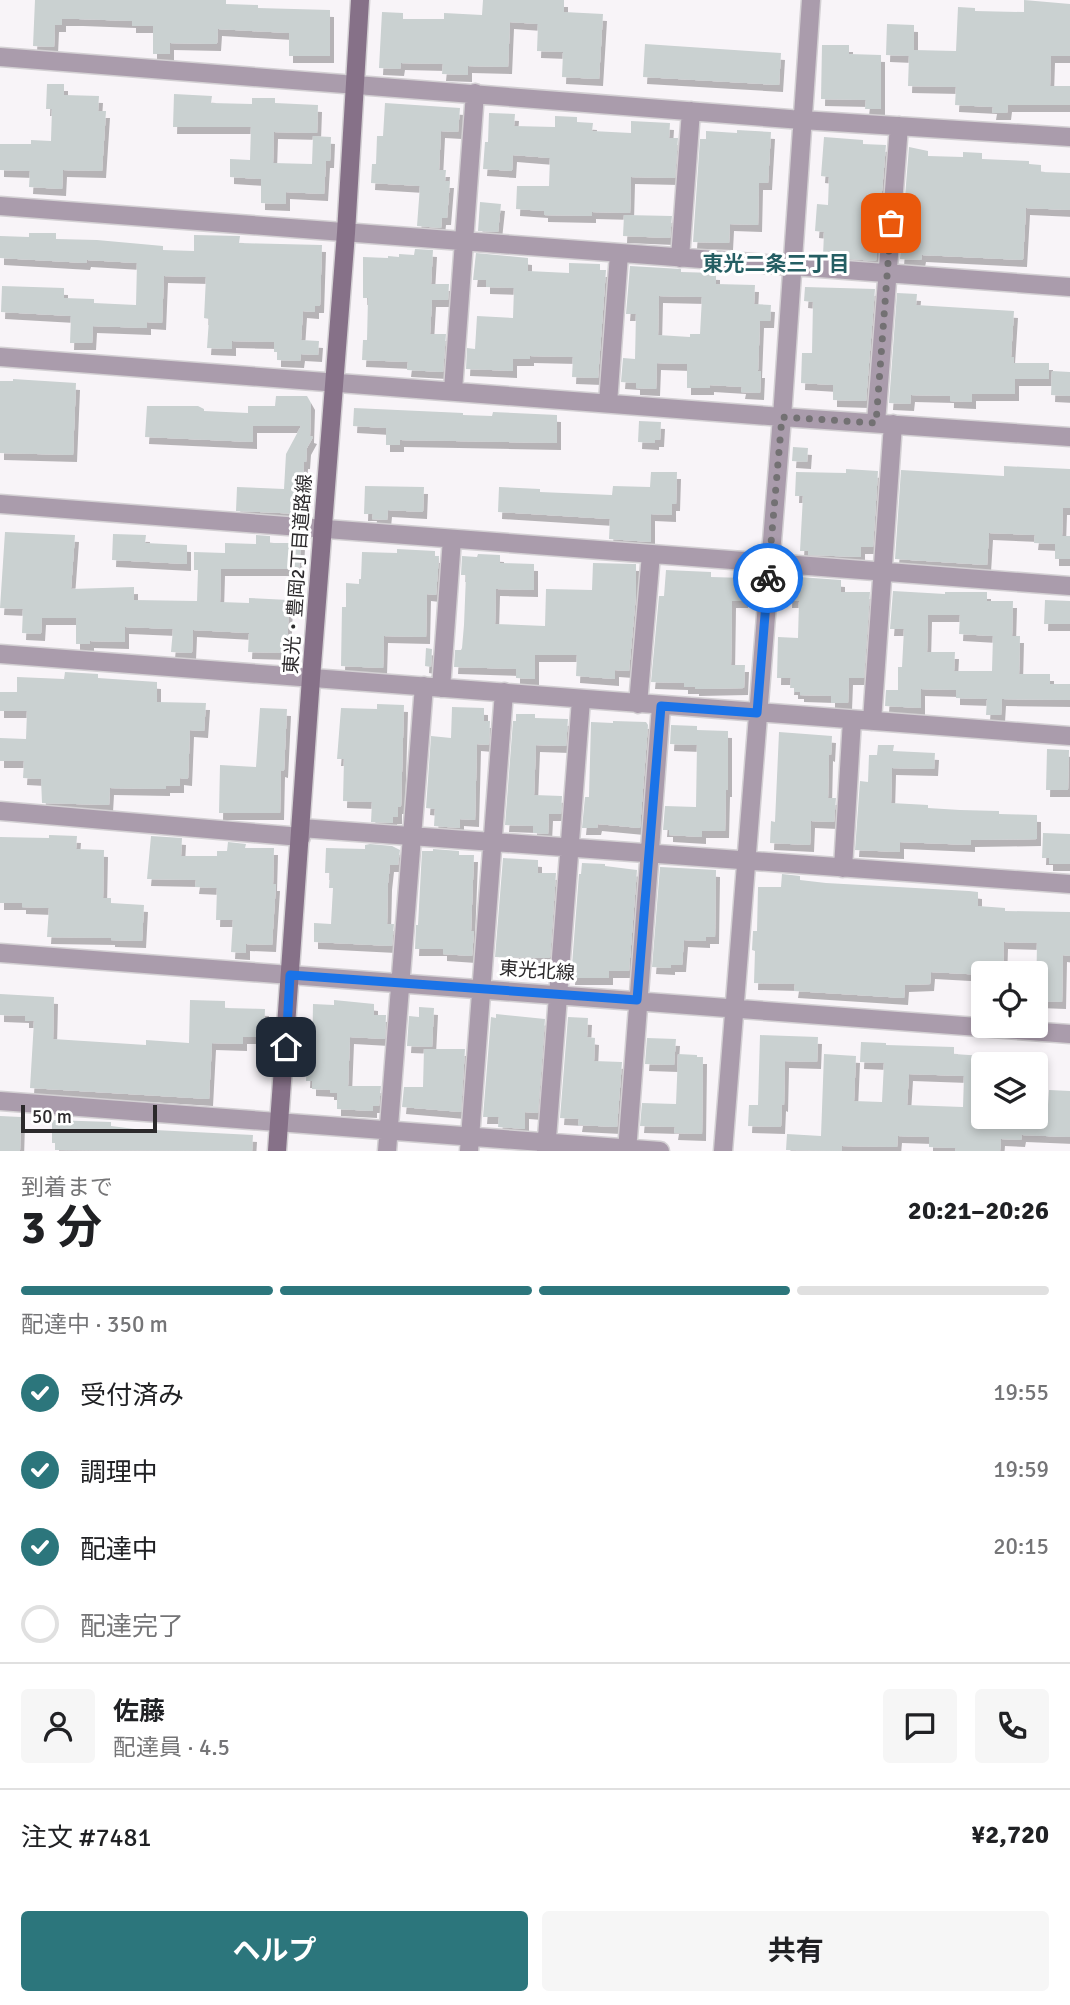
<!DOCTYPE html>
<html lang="ja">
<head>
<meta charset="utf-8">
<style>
  :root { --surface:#fff; --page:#f6f6f6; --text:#202124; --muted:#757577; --line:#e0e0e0; --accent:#2c767c }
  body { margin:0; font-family:Signika,"Noto Sans JP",sans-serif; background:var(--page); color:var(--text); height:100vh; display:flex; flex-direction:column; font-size:26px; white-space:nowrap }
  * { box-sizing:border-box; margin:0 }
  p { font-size:23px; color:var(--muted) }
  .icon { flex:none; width:38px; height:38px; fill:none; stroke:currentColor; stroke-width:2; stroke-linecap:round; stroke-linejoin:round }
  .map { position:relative; height:1151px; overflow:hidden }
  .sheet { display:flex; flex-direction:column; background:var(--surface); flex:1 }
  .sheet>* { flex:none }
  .buttons { position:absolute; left:971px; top:961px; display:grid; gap:14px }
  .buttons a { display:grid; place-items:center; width:77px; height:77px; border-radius:7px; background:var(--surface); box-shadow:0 4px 10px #0003; font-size:35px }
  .scale { position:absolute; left:21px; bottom:18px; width:136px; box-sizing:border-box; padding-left:7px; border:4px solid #2c2a2c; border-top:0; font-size:19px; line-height:24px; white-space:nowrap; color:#2c2a2c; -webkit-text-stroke:5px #fff; paint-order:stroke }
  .pin { position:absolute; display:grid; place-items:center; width:60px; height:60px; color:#fff; margin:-30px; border-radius:14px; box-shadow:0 4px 10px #0006 }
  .courier { position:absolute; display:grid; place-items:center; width:70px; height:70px; margin:-35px; border:5px solid #1a73e8; border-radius:50%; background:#fff; color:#222; box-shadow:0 2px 9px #0007 }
  .head em { font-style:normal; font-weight:700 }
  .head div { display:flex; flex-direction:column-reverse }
  .head { display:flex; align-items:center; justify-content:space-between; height:119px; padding:0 21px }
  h1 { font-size:46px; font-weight:700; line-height:52px }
  .bar { display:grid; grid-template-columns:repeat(4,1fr); gap:10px 7px; align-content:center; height:84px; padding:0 21px }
  .bar i { height:9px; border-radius:5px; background:var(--line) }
  .bar .current { background:var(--accent) }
  .bar p { grid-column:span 4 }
  .line { display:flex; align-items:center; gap:18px; padding:0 21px; border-top:2px solid var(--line) }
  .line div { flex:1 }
  .round { display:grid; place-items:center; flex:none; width:74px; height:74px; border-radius:7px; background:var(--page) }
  ol { padding:0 21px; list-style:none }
  li { display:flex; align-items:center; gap:21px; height:77px }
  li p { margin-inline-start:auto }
  li .icon { padding:7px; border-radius:50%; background:var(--accent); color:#fff; stroke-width:4 }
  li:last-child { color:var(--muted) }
  li i { width:38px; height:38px; border:4px solid var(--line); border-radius:50% }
  .action { display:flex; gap:14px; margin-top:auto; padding:14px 21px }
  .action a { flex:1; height:80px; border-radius:7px; background:var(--accent); color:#fff; font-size:28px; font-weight:700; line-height:80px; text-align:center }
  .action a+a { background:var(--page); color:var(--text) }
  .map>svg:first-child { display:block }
</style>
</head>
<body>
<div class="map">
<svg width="1070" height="1151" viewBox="0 0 1070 1151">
  <defs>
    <filter id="shadow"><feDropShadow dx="4" dy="7" stdDeviation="0" flood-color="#0004"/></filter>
  </defs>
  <rect width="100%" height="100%" fill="#f8f4f8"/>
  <path fill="#cad1d1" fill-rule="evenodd" filter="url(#shadow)" d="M 35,0 L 226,0 L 226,4 L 258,5 L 258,8 L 330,10 L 330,56 L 289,56 L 289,33 L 218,29 L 217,44 L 170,43 L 170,54 L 153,54 L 153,26 L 132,26 L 132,21 L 79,19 L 62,19 L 62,25 L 55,25 L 54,47 L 33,46 Z
    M 483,0 L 564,0 L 564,12 L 603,14 L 599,79 L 562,77 L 563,52 L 537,51 L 538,24 L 510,22 L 508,67 L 468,66 L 468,75 L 442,74 L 443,64 L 401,63 L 400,69 L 379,68 L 382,12 L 403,13 L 403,19 L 444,19 L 444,13 L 482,15 Z
    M 1024,0 L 1070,4 L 1070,56 L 1051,56 L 1050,86 L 1070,86 L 1070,105 L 1008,105 L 1007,113 L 992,113 L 993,107 L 955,105 L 956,87 L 908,86 L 909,56 L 886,55 L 887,24 L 914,25 L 914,50 L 956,51 L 958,7 L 975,8 L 975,11 L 1024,12 Z
    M 645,44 L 781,53 L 779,85 L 643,77 Z
    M 822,45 L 849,45 L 849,54 L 881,55 L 881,109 L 865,109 L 866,100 L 821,99 Z
    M 47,84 L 64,84 L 64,95 L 99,96 L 98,111 L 106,111 L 102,171 L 63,170 L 62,189 L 29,187 L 30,171 L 0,170 L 0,144 L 31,144 L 31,140 L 51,141 L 52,109 L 46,109 Z
    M 174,94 L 212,96 L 211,103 L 252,104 L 252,98 L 275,98 L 275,103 L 318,105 L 317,133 L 274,132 L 273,163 L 312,164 L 313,136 L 331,137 L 330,161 L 326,161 L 324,194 L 286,192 L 286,204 L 261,203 L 261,179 L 230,177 L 230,159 L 250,160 L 251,127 L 173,127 Z
    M 385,103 L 460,108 L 458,132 L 441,131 L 439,170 L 446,170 L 445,181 L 450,181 L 447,218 L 442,218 L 441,228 L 417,226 L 420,186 L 371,183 L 372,164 L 376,164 L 377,136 L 383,136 Z
    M 489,113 L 515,114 L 514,126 L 555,127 L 555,116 L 577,117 L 577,122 L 593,123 L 592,131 L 631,133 L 631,121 L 670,123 L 669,138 L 678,138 L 675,178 L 631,177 L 630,213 L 592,212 L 592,216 L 544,215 L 544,211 L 516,209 L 517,186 L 549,186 L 550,158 L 513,155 L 512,171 L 483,169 L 485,142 L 488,142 Z
    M 737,130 L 771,132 L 768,183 L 759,183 L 758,225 L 730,224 L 729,243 L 693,242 L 700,139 L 706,139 L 706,131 L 737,133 Z
    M 824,137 L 863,140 L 863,144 L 886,145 L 876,261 L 823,257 L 824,232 L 815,231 L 817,204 L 828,205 L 829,177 L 821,176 Z
    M 909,147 L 928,151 L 928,156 L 963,157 L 963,152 L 982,153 L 982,159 L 1029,161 L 1029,164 L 1041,165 L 1041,172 L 1070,173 L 1070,210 L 1026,208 L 1023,260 L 922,255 L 921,260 L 900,259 Z
    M 480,202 L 501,204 L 498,232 L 478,231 Z
    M 624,215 L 672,216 L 670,238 L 623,236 Z
    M 29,233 L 56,233 L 56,239 L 97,240 L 163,246 L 163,250 L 194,251 L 194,235 L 240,236 L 239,243 L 322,245 L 320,306 L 315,306 L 315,312 L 303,311 L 301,340 L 319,341 L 318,355 L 301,354 L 300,361 L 277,360 L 277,352 L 274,352 L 274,342 L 232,341 L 232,349 L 207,348 L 209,319 L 204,318 L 206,277 L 164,276 L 162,323 L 147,322 L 147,328 L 93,326 L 92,343 L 70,343 L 71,316 L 1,312 L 2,286 L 64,288 L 64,298 L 94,299 L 94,303 L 136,305 L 137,263 L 87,260 L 86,263 L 0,258 L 0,236 L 29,237 Z
    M 415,249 L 433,250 L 431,284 L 449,284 L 448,300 L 432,300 L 430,334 L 446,334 L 443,372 L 407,370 L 408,362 L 362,360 L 363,340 L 367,340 L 368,298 L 363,298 L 363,257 L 388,258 L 388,256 L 399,257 L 399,254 L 414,255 Z
    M 476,253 L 528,258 L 528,271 L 569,273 L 569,263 L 600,264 L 600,270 L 606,270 L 598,378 L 572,377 L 573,357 L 530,356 L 530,359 L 513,359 L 513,371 L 466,369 L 467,348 L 475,349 L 477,316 L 513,318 L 514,288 L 486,287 L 486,280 L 473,280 Z
    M 630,266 L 681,269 L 681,272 L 716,273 L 716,284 L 755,285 L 754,304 L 771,305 L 770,321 L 760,321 L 758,371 L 761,371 L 760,393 L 741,392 L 742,387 L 710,385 L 710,388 L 687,388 L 687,364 L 657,363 L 656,389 L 636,388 L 636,383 L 621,382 L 623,358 L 635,359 L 636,314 L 626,314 ZM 659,296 L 702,297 L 700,334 L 690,334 L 690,337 L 658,335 Z
    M 805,287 L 875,289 L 866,401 L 833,400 L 833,385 L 801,383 L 802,353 L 812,353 L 813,302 L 804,301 Z
    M 897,293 L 917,294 L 916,305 L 1014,311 L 1011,357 L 1014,357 L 1014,363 L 1049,363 L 1049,379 L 1015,379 L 1015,394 L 972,394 L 972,402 L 950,401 L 950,396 L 911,395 L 910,404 L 889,403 Z
    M 1052,371 L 1070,372 L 1070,396 L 1051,395 Z
    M 13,379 L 76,383 L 73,455 L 0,453 L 0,381 L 13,381 Z
    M 276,396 L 307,396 L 311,403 L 310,436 L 313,437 L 307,448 L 306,462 L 304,462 L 301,514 L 236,511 L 237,487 L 284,489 L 286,454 L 301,426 L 253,426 L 253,442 L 145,437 L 147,406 L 198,406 L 204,409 L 204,411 L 248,413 L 248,406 L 275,406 Z
    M 354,408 L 463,413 L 463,415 L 492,416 L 493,412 L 557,415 L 557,443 L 400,440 L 400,445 L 386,445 L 386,428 L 353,426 Z
    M 639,421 L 661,422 L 660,440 L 655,440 L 655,443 L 638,442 Z
    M 793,447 L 808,448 L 807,462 L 792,461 Z
    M 1004,466 L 1070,469 L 1070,508 L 1063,508 L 1062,536 L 1070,536 L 1070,559 L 1055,559 L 1055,544 L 1034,543 L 1035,535 L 989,533 L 987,565 L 895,559 L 901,470 L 1004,476 Z
    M 846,469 L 878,471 L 873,547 L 861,547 L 861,557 L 808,555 L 808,551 L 800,551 L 803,496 L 795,496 L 796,472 L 846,473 Z
    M 651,472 L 677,472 L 676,504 L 672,504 L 672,515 L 651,514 L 651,542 L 609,539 L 610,519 L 498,512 L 499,487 L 540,489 L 540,492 L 612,495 L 613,486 L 650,487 Z
    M 365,486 L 424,487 L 423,512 L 388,510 L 387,520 L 372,519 L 373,514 L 364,514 Z
    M 5,532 L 75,535 L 71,589 L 134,587 L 134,600 L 197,601 L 198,570 L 194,570 L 194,552 L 225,553 L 225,543 L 256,544 L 256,535 L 270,536 L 270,543 L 301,543 L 299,569 L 221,569 L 220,602 L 249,603 L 249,598 L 289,600 L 287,653 L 248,652 L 249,633 L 193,630 L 192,653 L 171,652 L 173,629 L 125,627 L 125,642 L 90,641 L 90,644 L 76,644 L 76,618 L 42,618 L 41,634 L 22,633 L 23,609 L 0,608 Z
    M 113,534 L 146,535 L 145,543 L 187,545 L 187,564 L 112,560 Z
    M 397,549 L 435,551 L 435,556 L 439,556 L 436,595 L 427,594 L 426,637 L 384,636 L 383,668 L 341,666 L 342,607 L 346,607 L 346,583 L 359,584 L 359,579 L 361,579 L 362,552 L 397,553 Z
    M 478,554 L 500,555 L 500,563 L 534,564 L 534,590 L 496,589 L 495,624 L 545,626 L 546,589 L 592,590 L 593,563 L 636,564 L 636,595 L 629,671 L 615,670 L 615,679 L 576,676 L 577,655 L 535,655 L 535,679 L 516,678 L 516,669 L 454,667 L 455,650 L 461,650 L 462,648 L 464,625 L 466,575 L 461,575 L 462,556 L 477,557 Z
    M 666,570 L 711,572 L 711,577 L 745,578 L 744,601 L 732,601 L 731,665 L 745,665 L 744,688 L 695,689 L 695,687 L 684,687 L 684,683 L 651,682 L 659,596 L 664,596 Z
    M 799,577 L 841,580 L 841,592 L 870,592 L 864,678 L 849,678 L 848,703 L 831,703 L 831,696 L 800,695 L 800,692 L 794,692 L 794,688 L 790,688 L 791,678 L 777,678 L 778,637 L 798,638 L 799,601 L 788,601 L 789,579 L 799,579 Z
    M 893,591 L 945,594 L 945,592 L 987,592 L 987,601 L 1013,601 L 1012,636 L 1020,636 L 1019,674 L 1050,674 L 1050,684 L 1070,684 L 1070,700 L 1002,699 L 1001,715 L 986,715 L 987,699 L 956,698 L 956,690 L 921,689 L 921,708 L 885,706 L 886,690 L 898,690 L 898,667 L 902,667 L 904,629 L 890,629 ZM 928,615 L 960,615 L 959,634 L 993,636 L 992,671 L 954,671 L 955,652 L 927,652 Z
    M 1045,600 L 1070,601 L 1070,624 L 1044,624 Z
    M 426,648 L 432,649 L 431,667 L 425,666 Z
    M 65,672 L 98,674 L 98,678 L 157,682 L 157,702 L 206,703 L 204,731 L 190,730 L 188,779 L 180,778 L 180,786 L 166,786 L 166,789 L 110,788 L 109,805 L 42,803 L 41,779 L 23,778 L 24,761 L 0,761 L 0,738 L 26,739 L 27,711 L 0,711 L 0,692 L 17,692 L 17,677 L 64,679 Z
    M 377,704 L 404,705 L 401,807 L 398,807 L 398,817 L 393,817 L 393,823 L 371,822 L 372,802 L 343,801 L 344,759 L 337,759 L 341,708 L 377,709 Z
    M 452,707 L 484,708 L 484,721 L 490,721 L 489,745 L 477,744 L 475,820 L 460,819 L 460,828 L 434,826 L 435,809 L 426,808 L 431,736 L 451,738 Z
    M 260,708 L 287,709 L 284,771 L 281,770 L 280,813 L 219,813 L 220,765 L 256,767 Z
    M 516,714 L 535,714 L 535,718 L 568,719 L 566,746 L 536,745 L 534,795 L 562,796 L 561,814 L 549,814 L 548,834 L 533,833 L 533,826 L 505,825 L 513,721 L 516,721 Z
    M 613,721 L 646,722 L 648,725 L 640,828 L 598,824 L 597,828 L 582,828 L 585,797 L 589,797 L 591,722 L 613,723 Z
    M 671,725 L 697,726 L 697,730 L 728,731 L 728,790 L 726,790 L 725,831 L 702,831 L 702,837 L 669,835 L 669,830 L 663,830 L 665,806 L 696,807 L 697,745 L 670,744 Z
    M 779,732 L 832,736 L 831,755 L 829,754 L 828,798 L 836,798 L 834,822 L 811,821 L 810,845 L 770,843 L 771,821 L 775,822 Z
    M 878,745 L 894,745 L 893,751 L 935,753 L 934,769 L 892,768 L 891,803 L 928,805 L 928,808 L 960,810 L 999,811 L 999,814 L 1037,815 L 1037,839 L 971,840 L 971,845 L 900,842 L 900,852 L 855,850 L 860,781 L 868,782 L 869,755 L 877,755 Z
    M 1047,749 L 1069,750 L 1068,790 L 1046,790 Z
    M 1043,833 L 1070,834 L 1070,864 L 1049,864 L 1049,858 L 1042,858 Z
    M 49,835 L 77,836 L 76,849 L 104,850 L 103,898 L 111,898 L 111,903 L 144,905 L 142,941 L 111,940 L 111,938 L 47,937 L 49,908 L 22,907 L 22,903 L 0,903 L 0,837 L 49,838 Z
    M 151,836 L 182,838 L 181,856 L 217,856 L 217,851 L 227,851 L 228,842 L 246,844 L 245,848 L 274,848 L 273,884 L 276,884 L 272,945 L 246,944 L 246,953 L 231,952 L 233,920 L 216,920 L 217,888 L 195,887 L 196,880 L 147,879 Z
    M 370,844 L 392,846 L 400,850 L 398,865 L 390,865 L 388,883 L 387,924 L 394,924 L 392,946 L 314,942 L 314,923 L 331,924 L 333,888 L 329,888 L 330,873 L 325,873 L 326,848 L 365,849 L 365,845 Z
    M 433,849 L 459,851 L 459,855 L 474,855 L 471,931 L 474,931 L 472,956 L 443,954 L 443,949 L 415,949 L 416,925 L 418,925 L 422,851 L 433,851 Z
    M 503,858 L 538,860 L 538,873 L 556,873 L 550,958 L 495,957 Z
    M 582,863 L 605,864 L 605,866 L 637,870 L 629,971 L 609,971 L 609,978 L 571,978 L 579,874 L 581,874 Z
    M 660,867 L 716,870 L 715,937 L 706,937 L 706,941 L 684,940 L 682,965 L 671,965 L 671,968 L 652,967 Z
    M 782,874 L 800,876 L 800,880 L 826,883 L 969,891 L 978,892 L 978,906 L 1005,908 L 1005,911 L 1070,912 L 1070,956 L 1063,955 L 1062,1002 L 1036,1001 L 1037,943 L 1004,942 L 1003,973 L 984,973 L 984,975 L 931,972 L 930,984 L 905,985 L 904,998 L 794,991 L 795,984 L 754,983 L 755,951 L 752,950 L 753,931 L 757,931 L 758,887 L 781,887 Z
    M 0,994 L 54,997 L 53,1039 L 146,1045 L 146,1040 L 189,1043 L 190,1000 L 225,1001 L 225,1008 L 265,1009 L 264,1037 L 243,1037 L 243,1044 L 212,1043 L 209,1099 L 30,1088 L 34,1021 L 25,1021 L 25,1016 L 0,1015 Z
    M 334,1000 L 374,1004 L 374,1015 L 386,1015 L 385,1039 L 350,1037 L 348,1086 L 381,1086 L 379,1106 L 373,1106 L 373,1111 L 337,1109 L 337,1093 L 330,1093 L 330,1090 L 312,1089 L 312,1081 L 306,1081 L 307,1062 L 312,1062 L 313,1004 L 334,1005 Z
    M 419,1007 L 434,1008 L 432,1047 L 407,1046 L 409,1016 L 419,1017 Z
    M 496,1014 L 545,1019 L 538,1113 L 525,1112 L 525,1129 L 498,1127 L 499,1117 L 483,1117 L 491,1017 L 496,1018 Z
    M 568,1017 L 588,1018 L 587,1037 L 595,1038 L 594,1061 L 622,1062 L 617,1127 L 578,1125 L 579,1119 L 560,1118 Z
    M 760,1035 L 818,1037 L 817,1062 L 785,1061 L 784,1105 L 782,1104 L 781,1127 L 748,1126 L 749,1105 L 758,1105 Z
    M 647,1038 L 676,1039 L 674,1065 L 645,1064 Z
    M 861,1042 L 886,1043 L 886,1045 L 954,1047 L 954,1054 L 984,1056 L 980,1117 L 1047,1119 L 1049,1090 L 1070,1091 L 1070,1137 L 1022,1135 L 1021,1140 L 1001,1139 L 1000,1151 L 955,1151 L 956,1148 L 929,1147 L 929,1137 L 898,1136 L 897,1147 L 842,1146 L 842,1151 L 786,1150 L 787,1134 L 821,1136 L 824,1054 L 856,1056 L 854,1101 L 882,1102 L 884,1063 L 860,1062 ZM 909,1074 L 964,1076 L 963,1107 L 907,1105 Z
    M 424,1049 L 465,1049 L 461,1112 L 402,1107 L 404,1087 L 423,1087 Z
    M 678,1054 L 697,1055 L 697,1057 L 703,1057 L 702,1134 L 674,1133 L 675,1127 L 640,1126 L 642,1103 L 676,1104 Z
    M 0,1116 L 21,1117 L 20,1151 L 0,1151 Z
    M 52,1120 L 111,1122 L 111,1126 L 135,1129 L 253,1135 L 252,1151 L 55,1150 L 55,1143 L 52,1143 Z"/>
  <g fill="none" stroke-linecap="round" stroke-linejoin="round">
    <g stroke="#d3d0d3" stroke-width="21">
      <path id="street" d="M 0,57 L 802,120 L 1070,137
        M 0,206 L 1070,287
        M 680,258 L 691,111
        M 0,357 L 782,417 L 1070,437
        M 453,390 L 475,93
        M 608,403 L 619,254
        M 876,423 L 899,126
        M 0,504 L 1070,586
        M 0,654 L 1070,736
        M 441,688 L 452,539
        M 638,704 L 651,554
        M 872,721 L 893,424
        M 0,811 L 301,837
        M 301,828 L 1070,884
        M 843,868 L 852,720
        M 0,953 L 1070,1034
        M 0,1101 L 660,1151
        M 387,1151 L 424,686
        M 469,1151 L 504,692
        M 546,1151 L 581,700
        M 627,1151 L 661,706
        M 723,1151 L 782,417 L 811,0"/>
    </g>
    <g stroke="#d3d0d3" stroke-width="21">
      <path id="secondary" d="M 277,1151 L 311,678 L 346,233 L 360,0"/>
    </g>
    <use href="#street" stroke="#aa9cac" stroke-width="18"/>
    <use href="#secondary" stroke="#867188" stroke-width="18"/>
  </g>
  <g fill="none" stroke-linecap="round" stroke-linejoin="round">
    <path stroke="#737173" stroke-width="7" stroke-dasharray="0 12.6" d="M 768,578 L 782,417 L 876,423 L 891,223"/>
    <path stroke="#1a73e8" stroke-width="9" d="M 286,1047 L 290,975 L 637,1000 L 661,706 L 757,713 L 768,578"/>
  </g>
  <g text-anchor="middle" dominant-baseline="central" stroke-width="6" stroke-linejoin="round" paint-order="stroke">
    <g font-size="19" fill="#2c2a2c" stroke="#fff">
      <text transform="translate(298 574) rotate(-86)">東光・豊岡2丁目道路線</text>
      <text transform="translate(537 971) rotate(4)">東光北線</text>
    </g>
    <g font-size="21" font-weight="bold" fill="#245e63" stroke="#fff">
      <text x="776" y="264">東光二条三丁目</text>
    </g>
  </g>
</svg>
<div class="buttons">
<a><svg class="icon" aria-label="locate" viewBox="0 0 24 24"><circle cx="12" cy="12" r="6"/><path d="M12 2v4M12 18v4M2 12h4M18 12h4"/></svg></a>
<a><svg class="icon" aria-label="layers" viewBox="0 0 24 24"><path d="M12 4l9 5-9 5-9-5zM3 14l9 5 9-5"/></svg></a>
</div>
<div class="scale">50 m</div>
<div class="pin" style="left:891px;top:223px;background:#ea580c"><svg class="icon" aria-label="bag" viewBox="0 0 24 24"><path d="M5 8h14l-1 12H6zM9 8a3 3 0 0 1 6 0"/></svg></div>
<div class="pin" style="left:286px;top:1047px;background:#1f2937"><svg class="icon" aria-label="home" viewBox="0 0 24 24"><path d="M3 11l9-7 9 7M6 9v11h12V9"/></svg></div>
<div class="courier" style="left:768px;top:578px"><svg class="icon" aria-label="bike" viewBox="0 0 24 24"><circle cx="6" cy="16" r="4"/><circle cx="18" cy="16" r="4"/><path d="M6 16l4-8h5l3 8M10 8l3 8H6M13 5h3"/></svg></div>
</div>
<section class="sheet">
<div class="head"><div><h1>3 分</h1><p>到着まで</p></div><em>20:21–20:26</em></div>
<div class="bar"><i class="current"></i><i class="current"></i><i class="current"></i><i></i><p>配達中 · 350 m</p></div>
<ol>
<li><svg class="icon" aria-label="check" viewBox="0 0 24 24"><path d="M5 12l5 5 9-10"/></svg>受付済み<p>19:55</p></li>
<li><svg class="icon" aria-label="check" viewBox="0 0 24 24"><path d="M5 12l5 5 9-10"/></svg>調理中<p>19:59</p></li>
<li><svg class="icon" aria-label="check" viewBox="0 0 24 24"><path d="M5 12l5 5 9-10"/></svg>配達中<p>20:15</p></li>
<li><i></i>配達完了</li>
</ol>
<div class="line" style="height:126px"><a class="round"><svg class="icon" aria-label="person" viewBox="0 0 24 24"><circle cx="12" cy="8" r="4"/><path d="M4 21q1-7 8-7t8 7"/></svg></a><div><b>佐藤</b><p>配達員 · 4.5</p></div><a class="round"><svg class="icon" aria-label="chat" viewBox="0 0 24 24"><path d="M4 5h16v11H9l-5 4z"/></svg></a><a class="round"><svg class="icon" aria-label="phone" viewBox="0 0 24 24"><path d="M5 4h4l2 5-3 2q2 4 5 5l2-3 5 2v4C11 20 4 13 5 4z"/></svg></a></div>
<div class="line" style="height:91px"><div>注文 #7481</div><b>¥2,720</b></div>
<div class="action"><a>ヘルプ</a><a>共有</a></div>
</section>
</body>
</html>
